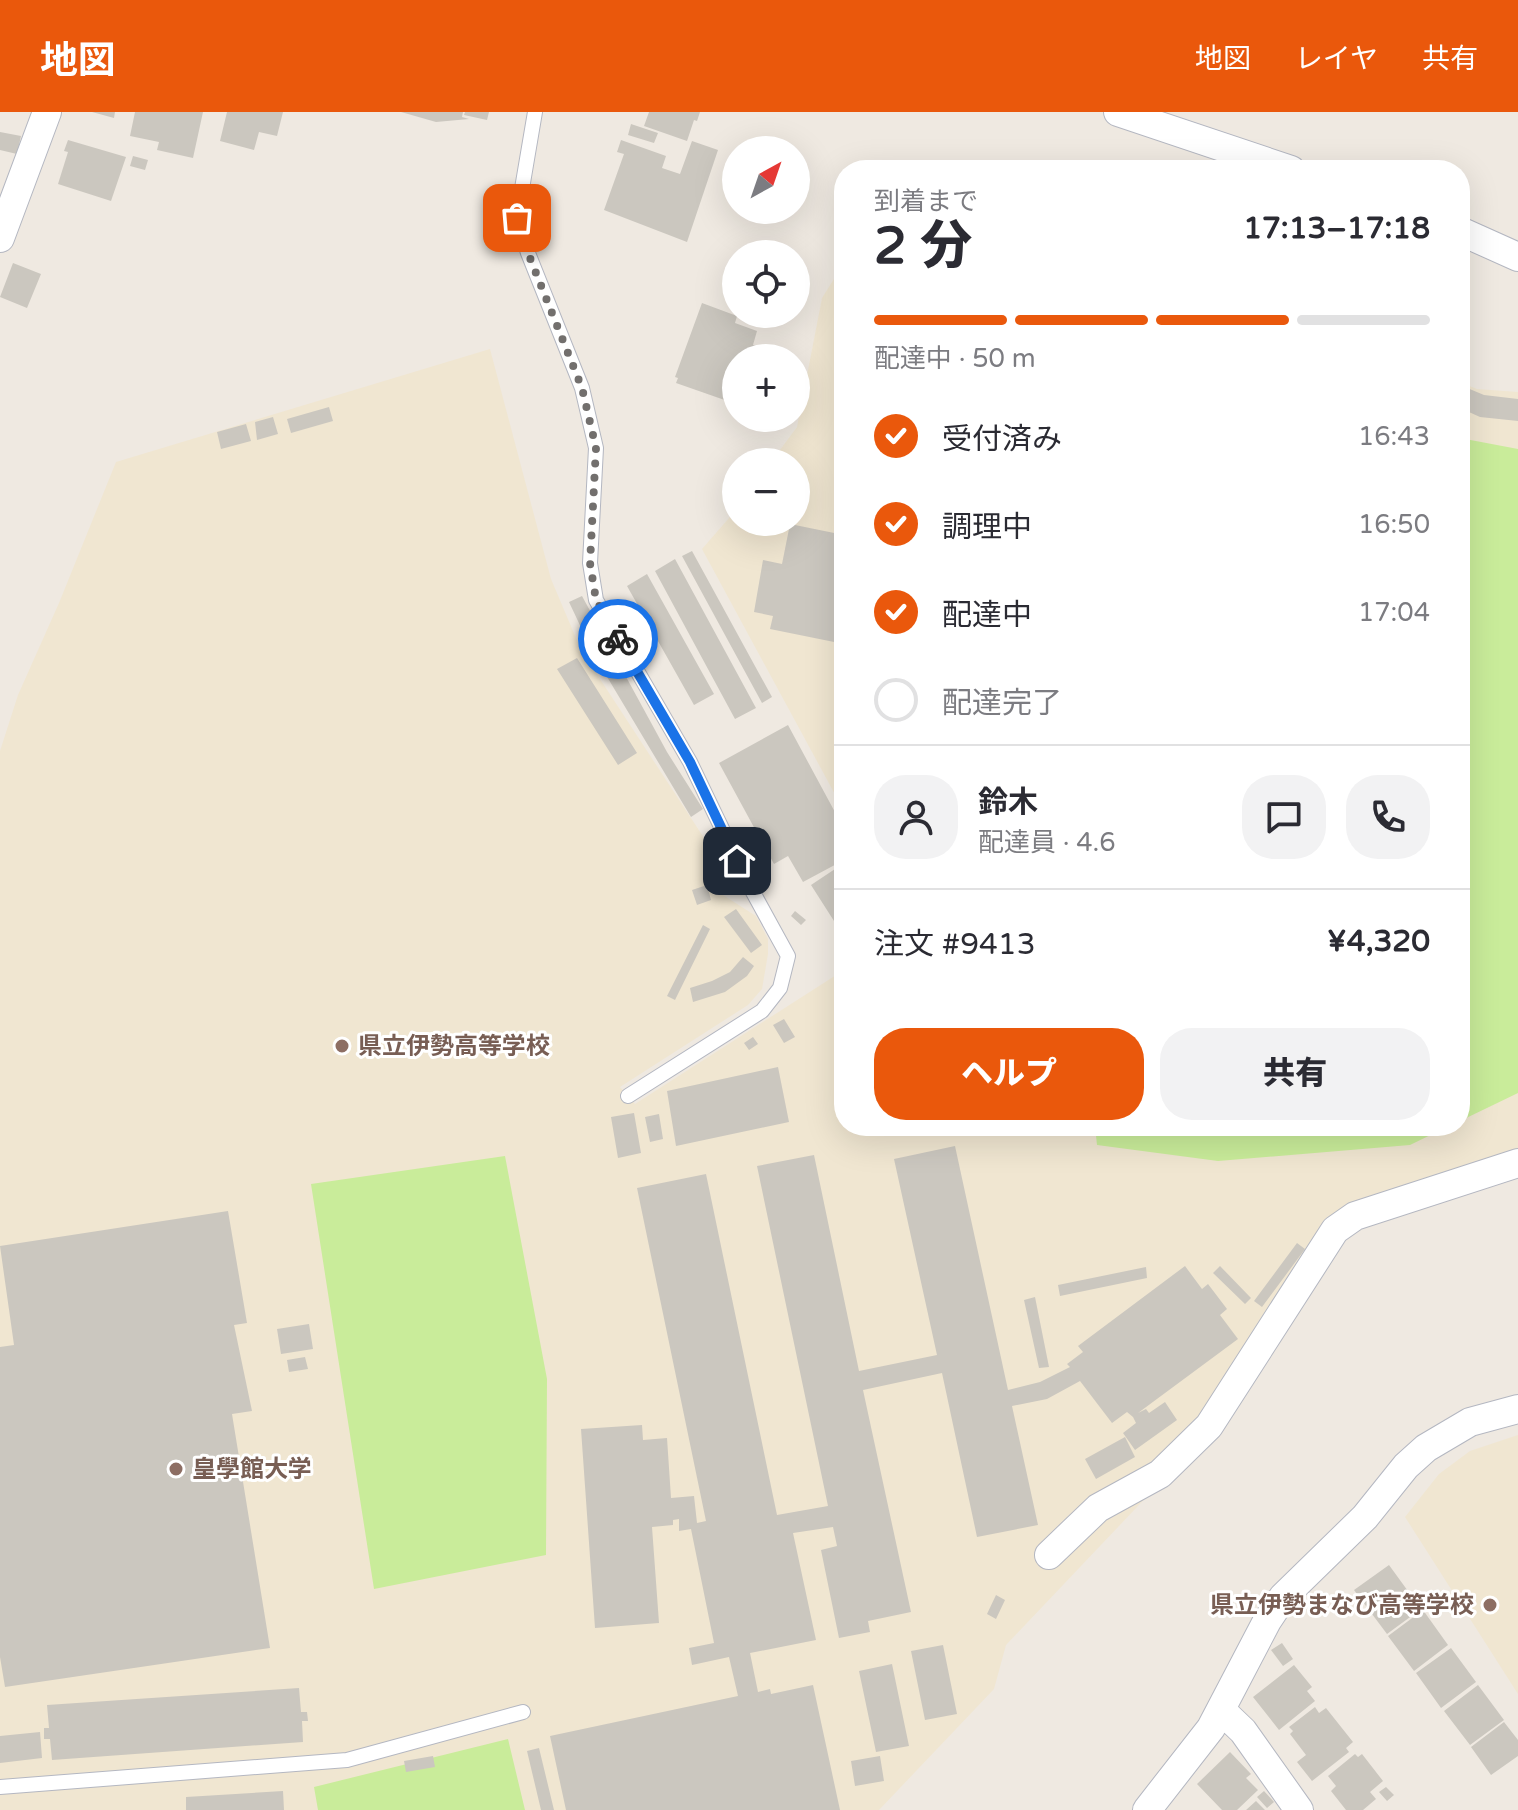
<!DOCTYPE html>
<html lang="ja">
<head>
<meta charset="utf-8">
<style>
  :root { --surface:#fff; --page:#f2f2f3; --text:#2b2b33; --muted:#7c7c81; --line:#e1e1e2; --accent:#ea580c }
  body { margin:0; font-family:"Varela Round","Noto Sans JP",sans-serif; background:var(--page); color:var(--text); height:100vh; display:flex; flex-direction:column; font-size:30px; white-space:nowrap }
  * { box-sizing:border-box; margin:0 }
  p { font-size:26px; color:var(--muted) }
  .icon { flex:none; width:44px; height:44px; fill:none; stroke:currentColor; stroke-width:2; stroke-linecap:round; stroke-linejoin:round }
  .map { position:relative; flex:1; overflow:hidden }
  .side { position:absolute; left:834px; top:48px; width:636px; height:976px; display:flex; flex-direction:column; background:var(--surface); border-radius:32px; box-shadow:0 8px 32px #0002 }
  .side>* { flex:none }
  .needle { width:52px; rotate:40deg }
  .controls { position:absolute; left:722px; top:24px; display:grid; gap:16px }
  .controls a { display:grid; place-items:center; width:88px; height:88px; border-radius:50%; background:var(--surface); box-shadow:0 8px 32px #0002; font-size:40px }
  .pin { position:absolute; display:grid; place-items:center; width:68px; height:68px; color:#fff; margin:-34px; border-radius:16px; box-shadow:0 4px 12px #0006 }
  .courier { position:absolute; display:grid; place-items:center; width:80px; height:80px; margin:-40px; border:6px solid #1a73e8; border-radius:50%; background:#fff; color:#222; box-shadow:0 2px 10px #0007 }
  .head em { font-style:normal; font-weight:800 }
  .head div { display:flex; flex-direction:column-reverse }
  .head { display:flex; align-items:center; justify-content:space-between; height:136px; padding:0 40px }
  h1 { font-size:52px; font-weight:800; line-height:60px }
  .bar { display:grid; grid-template-columns:repeat(4,1fr); gap:12px 8px; align-content:center; height:96px; padding:0 40px }
  .bar i { height:10px; border-radius:6px; background:var(--line) }
  .bar .on { background:var(--accent) }
  .bar p { grid-column:span 4 }
  .line { display:flex; align-items:center; gap:20px; padding:0 40px; border-top:2px solid var(--line) }
  .line div { flex:1 }
  .round { display:grid; place-items:center; flex:none; width:84px; height:84px; border-radius:32px; background:var(--page) }
  ol { padding:0 40px; list-style:none }
  li { display:flex; align-items:center; gap:24px; height:88px }
  li p { margin-inline-start:auto }
  li .icon { padding:8px; border-radius:50%; background:var(--accent); color:#fff; stroke-width:4 }
  li:last-child { color:var(--muted) }
  li i { width:44px; height:44px; border:4px solid var(--line); border-radius:50% }
  .primary-button { display:flex; gap:16px; margin-top:auto; padding:16px 40px }
  .primary-button a { flex:1; height:92px; border-radius:32px; background:var(--accent); color:#fff; font-size:32px; font-weight:800; line-height:92px; text-align:center }
  .primary-button a+a { background:var(--page); color:var(--text) }
  header { display:flex; align-items:center; gap:48px; box-sizing:border-box; height:112px; padding:0 40px; background:var(--accent); color:#fff }
  header strong { font-size:38px }
  nav { display:flex; gap:44px; margin-inline-start:auto; font-size:28px }
  .map>svg:first-child { display:block }
</style>
</head>
<body>
<header>
<strong>地図</strong>
<nav><a>地図</a><a>レイヤ</a><a>共有</a></nav>
</header>
<div class="map">
<svg width="1518" height="1698" viewBox="0 0 1518 1698">
  <rect width="100%" height="100%" fill="#efe9e1"/>
  <path fill="#f0e6d1" d="M 844,151 L 844,699 L 702,437 L 736,398 L 736,410 L 796,410 L 796,350 L 771,350 L 797,315 L 822,186 Z
    M 490,237 L 551,467 L 581,538 L 725,758 L 723,783 L 756,804 L 768,827 L 768,842 L 762,877 L 748,893 L 620,975 L 635,992 L 844,858 L 844,1014 L 1460,1014 L 1460,270 L 1477,277 L 1518,280 L 1518,1044 L 1425,1081 L 1327,1105 L 1156,1375 L 1006,1533 L 994,1577 L 879,1698 L 0,1698 L 0,639 L 18,583 L 59,491 L 116,350 Z
    M 1518,1323 L 1518,1582 L 1405,1405 L 1439,1362 L 1470,1339 Z"/>
  <path fill="#c9ec9a" d="M 1460,326 L 1518,337 L 1518,981 L 1460,1009 Z
    M 1095,1014 L 1449,1014 L 1410,1033 L 1218,1049 L 1097,1033 Z
    M 505,1044 L 547,1267 L 546,1443 L 374,1477 L 311,1072 Z
    M 508,1627 L 525,1698 L 318,1698 L 314,1675 Z"/>
  <path fill="#cbc7bf" d="M 92,0 L 115,0 L 114,6 Z
    M 135,0 L 203,0 L 193,46 L 157,38 L 159,30 L 130,24 Z
    M 227,0 L 283,0 L 277,24 L 259,20 L 254,38 L 220,29 Z
    M 401,0 L 463,0 L 462,5 L 469,7 L 436,10 Z
    M 465,0 L 489,0 L 487,8 L 464,3 Z
    M 649,0 L 700,0 L 697,9 L 694,8 L 687,29 L 644,14 Z
    M 631,12 L 658,21 L 654,31 L 628,23 Z
    M 0,20 L 21,24 L 17,42 L 0,38 Z
    M 68,28 L 126,45 L 111,89 L 58,72 L 68,40 L 64,39 Z
    M 621,28 L 666,44 L 662,56 L 680,62 L 692,29 L 718,38 L 687,130 L 604,98 L 624,42 L 617,40 Z
    M 133,44 L 148,48 L 145,58 L 130,54 Z
    M 13,151 L 41,162 L 27,196 L 0,185 Z
    M 702,191 L 737,204 L 735,211 L 757,219 L 753,233 L 766,237 L 763,246 L 736,246 L 736,292 L 676,271 L 678,266 L 675,265 Z
    M 1460,273 L 1484,283 L 1518,287 L 1518,309 L 1480,305 L 1460,296 Z
    M 329,295 L 333,309 L 291,321 L 287,307 Z
    M 273,305 L 278,322 L 257,328 L 255,310 Z
    M 246,312 L 251,329 L 221,337 L 217,320 Z
    M 790,412 L 844,423 L 844,532 L 770,517 L 773,504 L 754,500 L 763,448 L 782,452 Z
    M 692,439 L 772,585 L 762,591 L 682,444 Z
    M 675,447 L 756,596 L 735,607 L 655,459 Z
    M 647,462 L 714,582 L 694,593 L 627,474 Z
    M 582,484 L 667,640 L 703,697 L 691,705 L 594,543 L 569,490 Z
    M 577,546 L 637,641 L 618,653 L 557,557 Z
    M 788,613 L 843,715 L 840,715 L 844,722 L 844,748 L 803,770 L 788,744 L 774,752 L 719,651 Z
    M 844,751 L 844,803 L 834,809 L 811,773 Z
    M 707,773 L 711,788 L 697,793 L 692,778 Z
    M 736,797 L 762,833 L 751,841 L 724,805 Z
    M 795,799 L 806,808 L 801,813 L 791,804 Z
    M 703,813 L 710,817 L 675,888 L 667,884 Z
    M 743,845 L 754,854 L 747,864 L 725,880 L 693,890 L 690,876 L 712,869 L 730,860 Z
    M 784,907 L 795,925 L 784,931 L 773,913 Z
    M 753,925 L 758,932 L 749,938 L 744,931 Z
    M 778,955 L 789,1010 L 676,1034 L 667,979 Z
    M 634,1001 L 641,1041 L 618,1046 L 611,1005 Z
    M 659,1002 L 663,1027 L 650,1030 L 645,1005 Z
    M 955,1034 L 1008,1278 L 1040,1270 L 1070,1255 L 1067,1252 L 1083,1240 L 1078,1234 L 1185,1154 L 1202,1177 L 1208,1172 L 1227,1197 L 1220,1203 L 1238,1227 L 1138,1301 L 1146,1297 L 1149,1301 L 1165,1290 L 1177,1308 L 1135,1338 L 1123,1321 L 1136,1311 L 1133,1305 L 1127,1300 L 1112,1311 L 1080,1269 L 1047,1287 L 1012,1294 L 1038,1413 L 977,1425 L 942,1261 L 863,1278 L 911,1500 L 868,1509 L 870,1520 L 839,1526 L 821,1438 L 837,1434 L 833,1415 L 793,1421 L 816,1528 L 750,1541 L 758,1580 L 770,1577 L 771,1582 L 813,1573 L 840,1698 L 566,1698 L 550,1624 L 738,1584 L 729,1545 L 692,1553 L 689,1536 L 714,1531 L 691,1417 L 679,1419 L 679,1407 L 673,1408 L 673,1413 L 652,1415 L 659,1511 L 595,1516 L 581,1317 L 642,1313 L 643,1328 L 667,1326 L 671,1386 L 694,1384 L 697,1411 L 706,1409 L 637,1076 L 706,1062 L 777,1403 L 828,1394 L 757,1054 L 814,1043 L 859,1259 L 937,1243 L 894,1047 Z
    M 228,1099 L 247,1211 L 234,1213 L 252,1299 L 232,1302 L 270,1536 L 5,1575 L 0,1545 L 0,1235 L 14,1233 L 0,1134 Z
    M 1297,1131 L 1305,1137 L 1262,1195 L 1254,1189 Z
    M 1220,1154 L 1251,1186 L 1245,1192 L 1213,1161 Z
    M 1146,1155 L 1147,1166 L 1060,1184 L 1058,1173 Z
    M 1035,1185 L 1049,1255 L 1039,1256 L 1024,1188 Z
    M 309,1212 L 313,1237 L 281,1242 L 277,1217 Z
    M 305,1245 L 308,1257 L 289,1260 L 287,1248 Z
    M 1125,1325 L 1135,1345 L 1096,1367 L 1085,1347 Z
    M 1389,1453 L 1421,1497 L 1387,1522 L 1354,1478 Z
    M 996,1483 L 1005,1488 L 996,1507 L 987,1502 Z
    M 1423,1498 L 1448,1533 L 1414,1559 L 1388,1524 Z
    M 1282,1531 L 1293,1547 L 1283,1554 L 1271,1538 Z
    M 943,1533 L 957,1602 L 925,1608 L 911,1539 Z
    M 1451,1536 L 1476,1570 L 1441,1596 L 1416,1561 Z
    M 892,1552 L 909,1634 L 876,1640 L 859,1559 Z
    M 1294,1553 L 1312,1575 L 1307,1579 L 1315,1589 L 1279,1618 L 1253,1585 Z
    M 1478,1573 L 1504,1608 L 1470,1633 L 1444,1599 Z
    M 299,1576 L 301,1600 L 307,1600 L 308,1609 L 302,1609 L 303,1630 L 52,1648 L 50,1627 L 44,1627 L 44,1616 L 49,1616 L 47,1593 Z
    M 1315,1595 L 1319,1601 L 1326,1596 L 1353,1630 L 1346,1636 L 1349,1640 L 1312,1669 L 1297,1650 L 1306,1643 L 1290,1622 L 1293,1619 L 1289,1615 Z
    M 1504,1610 L 1518,1628 L 1518,1644 L 1491,1663 L 1471,1635 Z
    M 40,1620 L 42,1646 L 0,1651 L 0,1624 Z
    M 539,1636 L 554,1698 L 541,1698 L 527,1639 Z
    M 1230,1640 L 1251,1662 L 1246,1666 L 1258,1678 L 1237,1698 L 1222,1698 L 1197,1672 Z
    M 1355,1642 L 1358,1645 L 1362,1642 L 1383,1669 L 1370,1680 L 1376,1687 L 1363,1698 L 1346,1698 L 1331,1679 L 1336,1674 L 1328,1664 Z
    M 433,1644 L 435,1655 L 406,1660 L 404,1649 Z
    M 880,1644 L 884,1669 L 855,1674 L 851,1649 Z
    M 1386,1675 L 1394,1683 L 1387,1689 L 1379,1680 Z
    M 283,1679 L 284,1698 L 186,1698 L 186,1685 Z
    M 1264,1679 L 1274,1690 L 1267,1696 L 1257,1685 Z
    M 1256,1689 L 1265,1698 L 1246,1698 Z"/>
  <g fill="none" stroke-linecap="round" stroke-linejoin="round">
    <g stroke="#b4b7c1" stroke-width="16">
      <path id="lane" d="M 535,0 L 517,106 L 528,141 L 582,276 L 596,336 L 590,451 L 596,488 L 690,650 L 749,773 L 788,844 L 780,876 L 762,899 L 628,984
        M 0,1675 L 347,1648 L 523,1600"/>
    </g>
    <g stroke="#b4b7c1" stroke-width="30">
      <path id="street" d="M 1118,0 L 1291,58
        M 1460,119 L 1518,145
        M 0,126 L 47,0
        M 1049,1443 L 1098,1396 L 1160,1362 L 1209,1314 L 1335,1118 L 1355,1104 L 1518,1051
        M 1221,1598 L 1243,1619 L 1299,1698
        M 1147,1698 L 1211,1616 L 1267,1509 L 1283,1485 L 1365,1405 L 1406,1354 L 1426,1336 L 1470,1310 L 1518,1297"/>
    </g>
    <use href="#lane" stroke="#fff" stroke-width="14"/>
    <use href="#street" stroke="#fff" stroke-width="28"/>
  </g>
  <g fill="none" stroke-linecap="round" stroke-linejoin="round">
    <path stroke="#726f6d" stroke-width="8" stroke-dasharray="0 14.4" d="M 517,106 L 528,141 L 582,276 L 596,336 L 590,451 L 596,488 L 618,527"/>
    <path stroke="#1a73e8" stroke-width="10" d="M 618,527 L 690,650 L 737,749"/>
  </g>
  <g fill="#8d6e63" stroke="#fff" stroke-width="3">
    <circle cx="342" cy="934" r="8"/>
    <circle cx="176" cy="1357" r="8"/>
    <circle cx="1490" cy="1493" r="8"/>
  </g>
  <g text-anchor="middle" dominant-baseline="central" stroke-width="6" stroke-linejoin="round" paint-order="stroke">
    <g font-size="24" font-weight="bold" fill="#785e54" stroke="#fff" text-anchor="start">
      <text x="358" y="934">県立伊勢高等学校</text>
      <text x="192" y="1357">皇學館大学</text>
      <text x="1474" y="1493" text-anchor="end">県立伊勢まなび高等学校</text>
    </g>
  </g>
</svg>
<div class="controls">
<a><svg class="needle" viewBox="-14 -14 28 28"><path d="M0-13l5 13h-10z" fill="#e53935"/><path d="M0 13l5-13h-10z" fill="#7c7c81"/></svg></a>
<a><svg class="icon" aria-label="locate" viewBox="0 0 24 24"><circle cx="12" cy="12" r="6"/><path d="M12 2v4M12 18v4M2 12h4M18 12h4"/></svg></a>
<a>+</a>
<a>−</a>
</div>
<div class="pin" style="left:517px;top:106px;background:#ea580c"><svg class="icon" aria-label="bag" viewBox="0 0 24 24"><path d="M5 8h14l-1 12H6zM9 8a3 3 0 0 1 6 0"/></svg></div>
<div class="pin" style="left:737px;top:749px;background:#1f2937"><svg class="icon" aria-label="home" viewBox="0 0 24 24"><path d="M3 11l9-7 9 7M6 9v11h12V9"/></svg></div>
<div class="courier" style="left:618px;top:527px"><svg class="icon" aria-label="bike" viewBox="0 0 24 24"><circle cx="6" cy="16" r="4"/><circle cx="18" cy="16" r="4"/><path d="M6 16l4-8h5l3 8M10 8l3 8H6M13 5h3"/></svg></div>
<section class="side">
<div class="head"><div><h1>2 分</h1><p>到着まで</p></div><em>17:13–17:18</em></div>
<div class="bar"><i class="on"></i><i class="on"></i><i class="on"></i><i></i><p>配達中 · 50 m</p></div>
<ol>
<li><svg class="icon" aria-label="check" viewBox="0 0 24 24"><path d="M5 12l5 5 9-10"/></svg>受付済み<p>16:43</p></li>
<li><svg class="icon" aria-label="check" viewBox="0 0 24 24"><path d="M5 12l5 5 9-10"/></svg>調理中<p>16:50</p></li>
<li><svg class="icon" aria-label="check" viewBox="0 0 24 24"><path d="M5 12l5 5 9-10"/></svg>配達中<p>17:04</p></li>
<li><i></i>配達完了</li>
</ol>
<div class="line" style="height:144px"><a class="round"><svg class="icon" aria-label="person" viewBox="0 0 24 24"><circle cx="12" cy="8" r="4"/><path d="M4 21q1-7 8-7t8 7"/></svg></a><div><b>鈴木</b><p>配達員 · 4.6</p></div><a class="round"><svg class="icon" aria-label="chat" viewBox="0 0 24 24"><path d="M4 5h16v11H9l-5 4z"/></svg></a><a class="round"><svg class="icon" aria-label="phone" viewBox="0 0 24 24"><path d="M5 4h4l2 5-3 2q2 4 5 5l2-3 5 2v4C11 20 4 13 5 4z"/></svg></a></div>
<div class="line" style="height:104px"><div>注文 #9413</div><b>¥4,320</b></div>
<div class="primary-button"><a>ヘルプ</a><a>共有</a></div>
</section>
</div>
</body>
</html>
